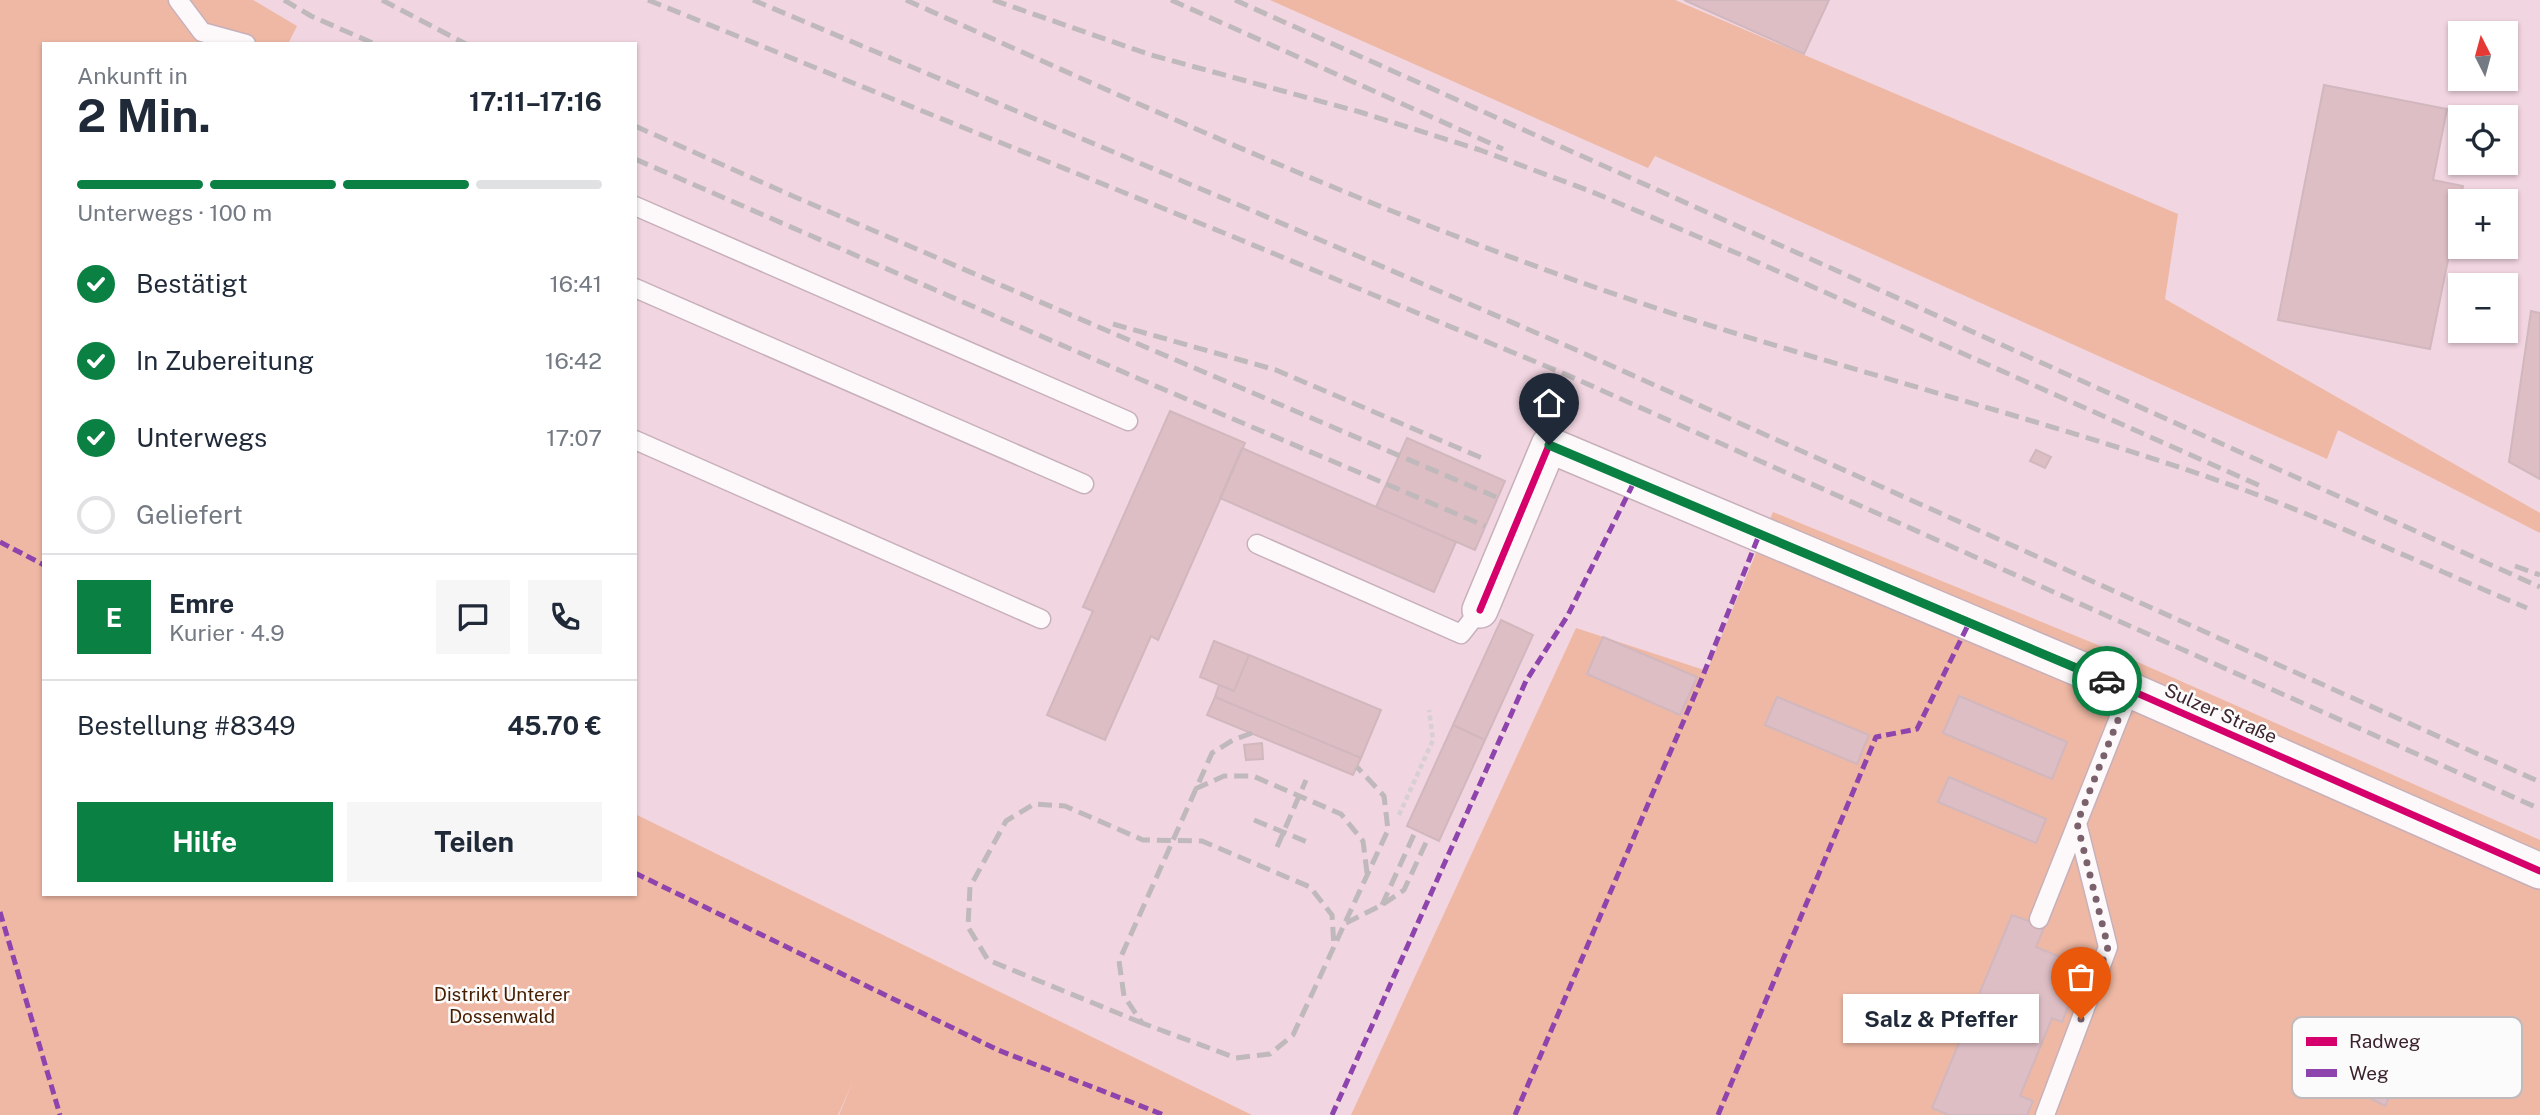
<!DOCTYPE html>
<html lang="de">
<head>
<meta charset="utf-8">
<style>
  :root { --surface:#fff; --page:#f6f6f7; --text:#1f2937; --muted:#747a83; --line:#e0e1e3; --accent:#0b8043 }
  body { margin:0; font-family:"Public Sans",sans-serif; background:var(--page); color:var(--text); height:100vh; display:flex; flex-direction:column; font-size:26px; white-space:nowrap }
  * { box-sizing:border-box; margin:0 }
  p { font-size:23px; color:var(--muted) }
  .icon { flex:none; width:38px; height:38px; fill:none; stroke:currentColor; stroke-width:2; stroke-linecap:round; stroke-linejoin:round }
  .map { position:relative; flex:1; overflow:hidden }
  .panel { position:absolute; left:42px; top:42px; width:595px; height:854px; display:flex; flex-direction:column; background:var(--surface); border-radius:0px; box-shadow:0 2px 5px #0004 }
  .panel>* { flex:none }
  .needle { width:46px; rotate:354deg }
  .buttons { position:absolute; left:2448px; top:21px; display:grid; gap:14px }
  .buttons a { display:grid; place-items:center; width:70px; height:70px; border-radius:0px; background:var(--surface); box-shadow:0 2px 5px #0004; font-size:35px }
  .pin { position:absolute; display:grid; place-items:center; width:60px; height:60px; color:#fff; margin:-72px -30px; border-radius:50% 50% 50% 0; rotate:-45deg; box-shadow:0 0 7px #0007 }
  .pin .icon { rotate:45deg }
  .courier { position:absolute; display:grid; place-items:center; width:70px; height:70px; margin:-35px; border:5px solid #0b8043; border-radius:50%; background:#fff; color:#222; box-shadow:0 2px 9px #0007 }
  .bubble { position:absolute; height:49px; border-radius:0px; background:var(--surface); box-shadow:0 2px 5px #0004; font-size:23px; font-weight:700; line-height:49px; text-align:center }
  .headline em { font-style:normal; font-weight:700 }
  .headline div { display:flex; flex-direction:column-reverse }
  .headline { display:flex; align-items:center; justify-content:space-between; height:119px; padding:0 35px }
  h1 { font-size:46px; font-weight:700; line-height:52px }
  .bar { display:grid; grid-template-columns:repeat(4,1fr); gap:10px 7px; align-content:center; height:84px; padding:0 35px }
  .bar i { height:9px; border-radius:5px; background:var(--line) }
  .bar .active { background:var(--accent) }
  .bar p { grid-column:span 4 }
  .line { display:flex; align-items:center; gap:18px; padding:0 35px; border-top:2px solid var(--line) }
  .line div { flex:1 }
  .round { display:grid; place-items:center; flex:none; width:74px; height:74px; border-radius:0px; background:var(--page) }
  ol { padding:0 35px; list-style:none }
  li { display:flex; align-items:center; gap:21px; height:77px }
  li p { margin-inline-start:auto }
  li .icon { padding:7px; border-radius:50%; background:var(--accent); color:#fff; stroke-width:4 }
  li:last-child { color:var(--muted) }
  li i { width:38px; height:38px; border:4px solid var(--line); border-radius:50% }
  .action { display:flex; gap:14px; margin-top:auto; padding:14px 35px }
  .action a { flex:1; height:80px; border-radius:0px; background:var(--accent); color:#fff; font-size:28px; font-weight:700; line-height:80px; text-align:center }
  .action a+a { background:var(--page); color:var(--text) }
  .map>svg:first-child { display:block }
</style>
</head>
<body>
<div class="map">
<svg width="2540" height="1115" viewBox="0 0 2540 1115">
  <rect width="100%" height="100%" fill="#f1d5e0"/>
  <path fill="#eeb8a4" d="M 0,0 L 253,0 L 297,26 L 288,44 L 44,44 L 44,894 L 635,894 L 635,814 L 1252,1115 L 839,1115 L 853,1081 L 838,1115 L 0,1115 Z
    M 1270,0 L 1675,0 L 2178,214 L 2165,299 L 2540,513 L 2540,533 L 2338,430 L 2327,459 L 1655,156 L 1648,168 Z
    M 1773,512 L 2115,652 L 2540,840 L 2540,1115 L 1351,1115 L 1576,628 L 1707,671 Z"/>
  <path fill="#debec5" stroke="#d1b7be" stroke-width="2" d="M 1684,0 L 1829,0 L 1804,54 Z
    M 2324,85 L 2447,109 L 2433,180 L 2463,186 L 2430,349 L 2278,320 Z
    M 2531,311 L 2540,313 L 2540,479 L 2509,462 Z
    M 1170,411 L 1245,443 L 1158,640 L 1151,636 L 1105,740 L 1047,715 L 1093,611 L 1083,607 Z
    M 1407,438 L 1505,481 L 1475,550 L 1376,507 Z
    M 1242,448 L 1456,542 L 1434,592 L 1220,498 Z
    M 2036,450 L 2051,457 L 2045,468 L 2030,461 Z
    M 1501,620 L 1533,635 L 1485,740 L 1453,725 Z
    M 1603,637 L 1697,677 L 1680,715 L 1587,674 Z
    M 1214,641 L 1249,655 L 1234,691 L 1200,677 Z
    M 1249,655 L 1381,710 L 1361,758 L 1215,697 L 1219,685 L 1234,691 Z
    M 1959,696 L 2067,742 L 2052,779 L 1943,733 Z
    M 1215,697 L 1361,758 L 1353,775 L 1207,715 Z
    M 1777,697 L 1869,735 L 1857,764 L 1765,725 Z
    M 1453,725 L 1485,740 L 1439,841 L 1407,826 Z
    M 1262,743 L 1263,759 L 1246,760 L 1244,745 Z
    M 1949,777 L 2046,819 L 2036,843 L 1938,802 Z
    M 2012,915 L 2044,927 L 2036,947 L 2084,967 L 2062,1022 L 2052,1018 L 2020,1096 L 2033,1101 L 2027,1115 L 1949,1115 L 1932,1108 Z
    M 2376,1081 L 2393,1089 L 2385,1106 L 2368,1097 Z"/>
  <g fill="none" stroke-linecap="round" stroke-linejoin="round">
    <g stroke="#c7b0ba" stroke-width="21">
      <path id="lane" d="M 178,0 L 202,32 L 246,44
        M 635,206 L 1128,421
        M 635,288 L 1084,484
        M 635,440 L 1041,619
        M 1257,544 L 1461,634 L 1480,610
        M 2039,919 L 2130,690
        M 2045,1115 L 2108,947 L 2077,823"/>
    </g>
    <g stroke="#c7b0ba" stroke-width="38">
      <path id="street" d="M 1480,610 L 1549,445 L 2130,690 L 2540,871"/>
    </g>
    <path stroke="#d8cfd2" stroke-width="4.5" stroke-dasharray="5 3.5" stroke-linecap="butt" d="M 1399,815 L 1433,740 L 1429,710"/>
    <use href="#lane" stroke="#fdf9fa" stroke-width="18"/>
    <use href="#street" stroke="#fdf9fa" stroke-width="35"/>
    <path stroke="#c0b9bb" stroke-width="5" stroke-dasharray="14 7" stroke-linecap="butt" d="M 284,0 L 311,16 L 375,44
      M 382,0 L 466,44
      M 648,0 L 1224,233 L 1565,374 L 2540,809
      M 753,0 L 1232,202 L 1574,349 L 2540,782
      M 906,0 C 1134,102 1361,206 1597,288 C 1797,358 2004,407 2205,476 C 2314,513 2420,563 2527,608
      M 993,0 L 1151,55 L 1360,112 L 1480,150 L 1590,191 L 1739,254 L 2265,488
      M 1171,0 L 1503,149
      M 1235,0 L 2540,587
      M 635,126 L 795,197 L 1496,497
      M 635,159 L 1151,384 L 1485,526
      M 1113,324 L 1276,370 L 1482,458
      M 2515,566 L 2540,575
      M 1252,733 L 1233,740 L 1212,753 L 1119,961 L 1124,996 L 1142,1023 L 1236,1058 L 1270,1054 L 1293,1035 L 1388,830 L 1384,796 L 1357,767
      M 1195,789 L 1224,776 L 1253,776 L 1341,814 L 1363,841 L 1367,873
      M 1254,820 L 1312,844
      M 1277,847 L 1306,780
      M 1382,905 L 1416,830
      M 1346,923 L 1382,905 L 1404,890 L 1429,836
      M 1142,1023 L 988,960 L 968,927 L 970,887 L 1006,821 L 1034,804 L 1065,806 L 1143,840 L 1202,841 L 1310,887 L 1332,915 L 1334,947"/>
    <path stroke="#8e44ad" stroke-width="5" stroke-dasharray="10 5" stroke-linecap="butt" d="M 0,542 L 44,565
      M 635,873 L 998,1050 L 1164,1115
      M 0,912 L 60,1115
      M 1332,1115 L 1526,681 L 1568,615 L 1634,482
      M 1515,1115 L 1702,678 L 1759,535
      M 1718,1115 L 1876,737 L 1917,729 L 1969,623"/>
    <g stroke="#fbfbfb" stroke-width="11">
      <path id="cycleway" d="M 1480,610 L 1549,445 L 2130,690 L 2540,871"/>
    </g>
    <use href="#cycleway" stroke="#d6006c" stroke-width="7"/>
  </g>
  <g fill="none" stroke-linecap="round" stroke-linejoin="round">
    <path stroke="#7b616c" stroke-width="7" stroke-dasharray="0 12.6" d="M 2081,1019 L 2108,947 L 2077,823 L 2130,690 L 2107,681"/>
    <path stroke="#0b8043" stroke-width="9" d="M 1549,445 L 2107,681"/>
  </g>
  <g text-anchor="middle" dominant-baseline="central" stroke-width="5" stroke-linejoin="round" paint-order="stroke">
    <g font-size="19" fill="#3b232d" stroke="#fbfbfb">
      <text transform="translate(2221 713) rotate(24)">Sulzer Straße</text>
    </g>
    <g font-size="19" fill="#481e00" stroke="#fbfbfb">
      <text x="502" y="994">Distrikt Unterer<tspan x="502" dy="22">Dossenwald</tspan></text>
    </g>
  </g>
  <rect x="2292" y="1017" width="230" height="81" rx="10" fill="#fbfbfb" stroke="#c1babd" stroke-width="2"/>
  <rect x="2306" y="1037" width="31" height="9" fill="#d6006c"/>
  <rect x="2306" y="1069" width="31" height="8" fill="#8e44ad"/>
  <g font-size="19" fill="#3b232d">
    <text x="2349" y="1048">Radweg</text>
    <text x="2349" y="1080">Weg</text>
  </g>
</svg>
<div class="buttons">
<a><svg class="needle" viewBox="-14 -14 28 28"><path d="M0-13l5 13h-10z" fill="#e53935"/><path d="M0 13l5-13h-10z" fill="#747a83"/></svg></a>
<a><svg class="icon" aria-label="locate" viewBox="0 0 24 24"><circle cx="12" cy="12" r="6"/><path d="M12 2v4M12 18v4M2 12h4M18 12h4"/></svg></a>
<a>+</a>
<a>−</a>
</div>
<div class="pin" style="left:2081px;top:1019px;background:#ea580c"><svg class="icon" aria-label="bag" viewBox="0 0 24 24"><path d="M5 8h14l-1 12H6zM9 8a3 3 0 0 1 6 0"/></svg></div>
<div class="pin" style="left:1549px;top:445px;background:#1f2937"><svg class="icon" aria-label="home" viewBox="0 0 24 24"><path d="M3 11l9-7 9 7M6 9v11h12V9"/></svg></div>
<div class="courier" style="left:2107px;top:681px"><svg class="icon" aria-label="car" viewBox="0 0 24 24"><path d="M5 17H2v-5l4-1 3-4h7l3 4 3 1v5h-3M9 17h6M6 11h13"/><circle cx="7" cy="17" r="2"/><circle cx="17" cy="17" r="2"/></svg></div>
<div class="bubble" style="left:1843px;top:994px;width:196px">Salz &amp; Pfeffer</div>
<section class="panel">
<div class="headline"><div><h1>2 Min.</h1><p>Ankunft in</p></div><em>17:11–17:16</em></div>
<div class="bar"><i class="active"></i><i class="active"></i><i class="active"></i><i></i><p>Unterwegs · 100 m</p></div>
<ol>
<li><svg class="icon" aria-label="check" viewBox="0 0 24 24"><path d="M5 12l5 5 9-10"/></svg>Bestätigt<p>16:41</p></li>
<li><svg class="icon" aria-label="check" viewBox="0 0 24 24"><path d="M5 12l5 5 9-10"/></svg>In Zubereitung<p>16:42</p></li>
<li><svg class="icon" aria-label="check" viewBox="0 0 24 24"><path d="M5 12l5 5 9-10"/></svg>Unterwegs<p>17:07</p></li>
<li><i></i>Geliefert</li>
</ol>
<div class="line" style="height:126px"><b class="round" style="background:var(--accent);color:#fff">E</b><div><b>Emre</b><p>Kurier · 4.9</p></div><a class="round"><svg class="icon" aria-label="chat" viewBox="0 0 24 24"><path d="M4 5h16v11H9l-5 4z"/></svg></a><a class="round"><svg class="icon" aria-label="phone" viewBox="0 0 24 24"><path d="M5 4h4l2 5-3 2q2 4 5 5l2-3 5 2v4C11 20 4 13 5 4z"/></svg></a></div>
<div class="line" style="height:91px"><div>Bestellung #8349</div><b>45.70 €</b></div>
<div class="action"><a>Hilfe</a><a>Teilen</a></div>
</section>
</div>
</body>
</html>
